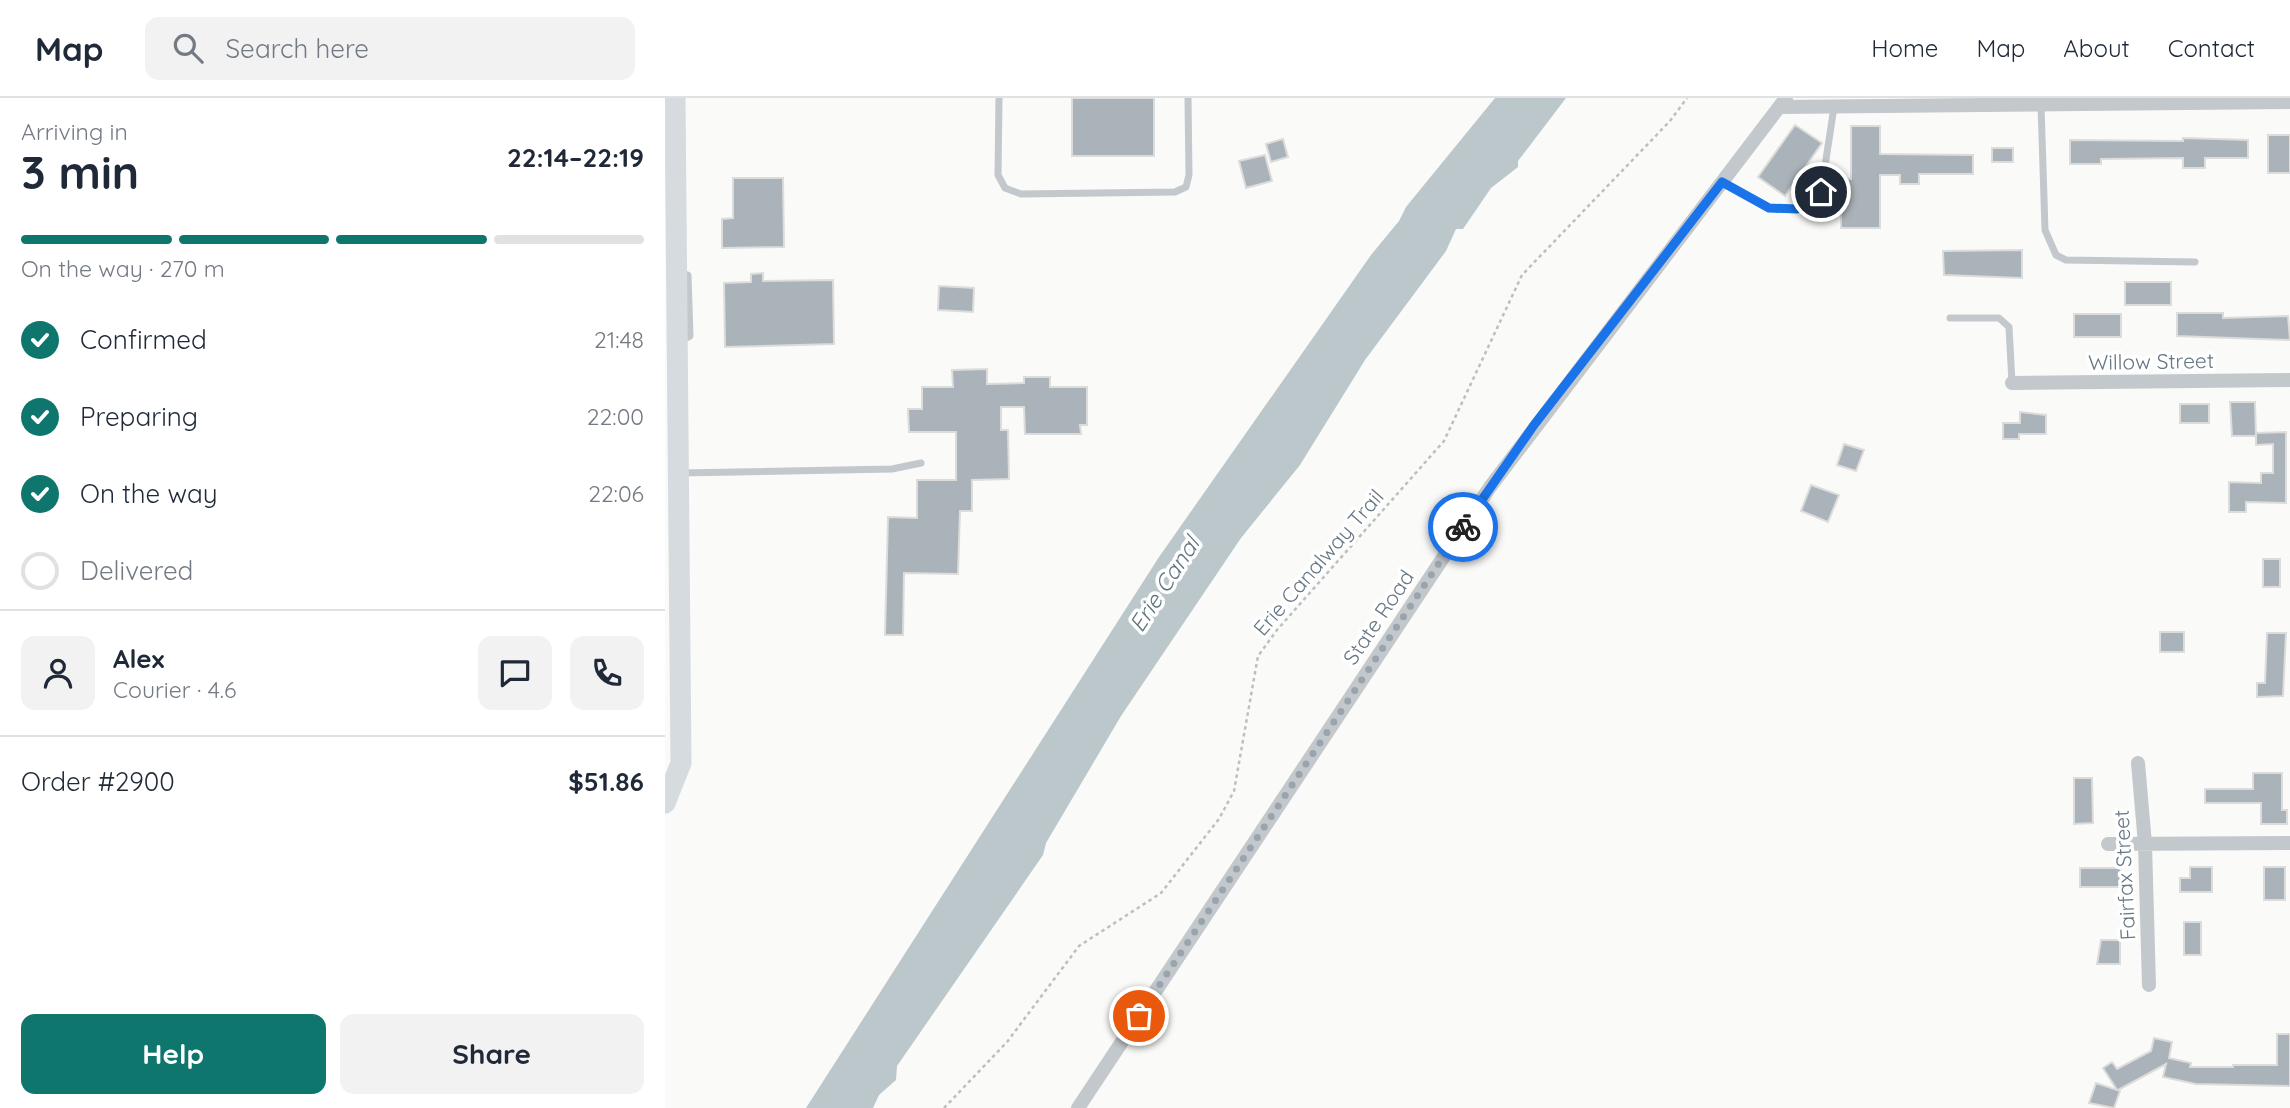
<!DOCTYPE html>
<html lang="en">
<head>
<meta charset="utf-8">
<style>
  :root { --surface:#fff; --page:#f2f2f3; --text:#1f2937; --muted:#747a83; --line:#e0e1e3; --accent:#0f766e }
  body { margin:0; font-family:Quicksand,sans-serif; background:var(--page); color:var(--text); height:100vh; display:flex; flex-direction:column; font-size:26px; white-space:nowrap }
  * { box-sizing:border-box; margin:0 }
  p { font-size:23px; color:var(--muted) }
  .icon { flex:none; width:38px; height:38px; fill:none; stroke:currentColor; stroke-width:2; stroke-linecap:round; stroke-linejoin:round }
  .map { position:relative; flex:1; overflow:hidden }
  .sheet { display:flex; flex-direction:column; background:var(--surface); width:665px }
  .sheet>* { flex:none }
  .pin { position:absolute; display:grid; place-items:center; width:60px; height:60px; color:#fff; margin:-30px; border:4px solid #fff; border-radius:50%; box-shadow:0 2px 7px #0007 }
  .courier { position:absolute; display:grid; place-items:center; width:70px; height:70px; margin:-35px; border:5px solid #1a73e8; border-radius:50%; background:#fff; color:#222; box-shadow:0 2px 9px #0007 }
  .overview em { font-style:normal; font-weight:800 }
  .overview div { display:flex; flex-direction:column-reverse }
  .overview { display:flex; align-items:center; justify-content:space-between; height:119px; padding:0 21px }
  h1 { font-size:46px; font-weight:800; line-height:52px }
  .bar { display:grid; grid-template-columns:repeat(4,1fr); gap:10px 7px; align-content:center; height:84px; padding:0 21px }
  .bar i { height:9px; border-radius:5px; background:var(--line) }
  .bar .active { background:var(--accent) }
  .bar p { grid-column:span 4 }
  .line { display:flex; align-items:center; gap:18px; padding:0 21px; border-top:2px solid var(--line) }
  .line div { flex:1 }
  .round { display:grid; place-items:center; flex:none; width:74px; height:74px; border-radius:14px; background:var(--page) }
  ol { padding:0 21px; list-style:none }
  li { display:flex; align-items:center; gap:21px; height:77px }
  li p { margin-inline-start:auto }
  li .icon { padding:7px; border-radius:50%; background:var(--accent); color:#fff; stroke-width:4 }
  li:last-child { color:var(--muted) }
  li i { width:38px; height:38px; border:4px solid var(--line); border-radius:50% }
  .cta { display:flex; gap:14px; margin-top:auto; padding:14px 21px }
  .cta a { flex:1; height:80px; border-radius:14px; background:var(--accent); color:#fff; font-size:28px; font-weight:800; line-height:80px; text-align:center }
  .cta a+a { background:var(--page); color:var(--text) }
  header { display:flex; align-items:center; gap:42px; box-sizing:border-box; height:98px; padding:0 35px; background:var(--surface); border-bottom:2px solid var(--line) }
  header strong { font-size:33px }
  nav { display:flex; gap:38px; margin-inline-start:auto; font-size:24px }
  .search { width:490px; height:63px; background:var(--page); display:flex; align-items:center; gap:18px; box-sizing:border-box; padding:0 24px; border-radius:14px; color:var(--muted); font-size:26px }
  main { display:flex; flex:1; min-height:0 }
  .map>svg:first-child { display:block }
</style>
</head>
<body>
<header>
<strong>Map</strong>
<div class="search"><svg class="icon" aria-label="search" viewBox="0 0 24 24"><circle cx="10" cy="10" r="6"/><path d="M15 15l6 6"/></svg>Search here</div>
<nav><a>Home</a><a>Map</a><a>About</a><a>Contact</a></nav>
</header>
<main>
<section class="sheet">
<div class="overview"><div><h1>3 min</h1><p>Arriving in</p></div><em>22:14–22:19</em></div>
<div class="bar"><i class="active"></i><i class="active"></i><i class="active"></i><i></i><p>On the way · 270 m</p></div>
<ol>
<li><svg class="icon" aria-label="check" viewBox="0 0 24 24"><path d="M5 12l5 5 9-10"/></svg>Confirmed<p>21:48</p></li>
<li><svg class="icon" aria-label="check" viewBox="0 0 24 24"><path d="M5 12l5 5 9-10"/></svg>Preparing<p>22:00</p></li>
<li><svg class="icon" aria-label="check" viewBox="0 0 24 24"><path d="M5 12l5 5 9-10"/></svg>On the way<p>22:06</p></li>
<li><i></i>Delivered</li>
</ol>
<div class="line" style="height:126px"><a class="round"><svg class="icon" aria-label="person" viewBox="0 0 24 24"><circle cx="12" cy="8" r="4"/><path d="M4 21q1-7 8-7t8 7"/></svg></a><div><b>Alex</b><p>Courier · 4.6</p></div><a class="round"><svg class="icon" aria-label="chat" viewBox="0 0 24 24"><path d="M4 5h16v11H9l-5 4z"/></svg></a><a class="round"><svg class="icon" aria-label="phone" viewBox="0 0 24 24"><path d="M5 4h4l2 5-3 2q2 4 5 5l2-3 5 2v4C11 20 4 13 5 4z"/></svg></a></div>
<div class="line" style="height:91px"><div>Order #2900</div><b>$51.86</b></div>
<div class="cta"><a>Help</a><a>Share</a></div>
</section>
<div class="map">
<svg width="1625" height="1010" viewBox="0 0 1625 1010">
  <rect width="100%" height="100%" fill="#fafaf8"/>
  <path fill="#bbc7cb" d="M 830,0 L 901,0 L 853,63 L 853,69 L 826,90 L 798,131 L 791,131 L 781,153 L 700,262 L 635,367 L 576,440 L 456,618 L 381,745 L 378,757 L 232,968 L 231,982 L 214,997 L 208,1010 L 141,1010 L 494,459 L 706,157 L 734,123 L 741,109 Z"/>
  <path fill="#aab3b9" stroke="#dcdcda" stroke-width="2" d="M 407,0 L 489,0 L 489,58 L 407,58 Z
    M 1130,27 L 1157,45 L 1120,98 L 1093,79 Z
    M 1186,28 L 1215,28 L 1215,56 L 1308,57 L 1308,76 L 1254,76 L 1254,86 L 1235,86 L 1235,77 L 1215,77 L 1215,130 L 1176,130 L 1176,81 L 1186,81 Z
    M 1603,37 L 1625,37 L 1625,75 L 1603,75 Z
    M 1518,40 L 1583,42 L 1583,60 L 1540,60 L 1540,70 L 1518,70 L 1518,60 L 1436,61 L 1436,66 L 1405,66 L 1405,42 L 1518,43 Z
    M 618,41 L 623,59 L 606,64 L 601,46 Z
    M 1327,50 L 1348,50 L 1348,64 L 1327,64 Z
    M 600,57 L 607,83 L 581,90 L 574,63 Z
    M 68,80 L 118,80 L 119,149 L 57,150 L 57,121 L 68,120 Z
    M 1357,152 L 1357,180 L 1279,177 L 1278,153 Z
    M 98,175 L 98,183 L 168,182 L 169,246 L 60,249 L 59,185 L 86,184 L 86,176 Z
    M 1460,184 L 1506,184 L 1506,207 L 1460,207 Z
    M 274,188 L 309,190 L 308,214 L 273,212 Z
    M 1512,215 L 1558,215 L 1558,220 L 1623,218 L 1625,242 L 1512,238 Z
    M 1409,216 L 1456,216 L 1456,239 L 1409,239 Z
    M 322,271 L 322,286 L 359,285 L 359,279 L 385,279 L 385,289 L 422,289 L 422,327 L 415,327 L 416,336 L 360,336 L 359,309 L 336,309 L 336,332 L 343,332 L 344,381 L 307,382 L 307,413 L 295,413 L 293,476 L 239,475 L 238,537 L 220,537 L 223,419 L 252,420 L 252,382 L 291,382 L 291,334 L 244,334 L 243,311 L 257,311 L 257,289 L 288,289 L 287,272 Z
    M 1565,304 L 1590,304 L 1591,338 L 1567,338 Z
    M 1515,306 L 1544,306 L 1544,325 L 1515,325 Z
    M 1355,314 L 1381,317 L 1381,336 L 1354,336 L 1354,341 L 1338,341 L 1338,325 L 1355,325 Z
    M 1621,334 L 1621,405 L 1581,404 L 1581,414 L 1564,414 L 1564,384 L 1596,385 L 1596,375 L 1608,375 L 1608,346 L 1591,347 L 1591,335 Z
    M 1179,346 L 1199,352 L 1191,373 L 1172,367 Z
    M 1146,387 L 1174,397 L 1163,424 L 1136,413 Z
    M 1598,461 L 1615,461 L 1615,489 L 1598,489 Z
    M 1495,534 L 1519,534 L 1519,554 L 1495,554 Z
    M 1602,535 L 1621,535 L 1618,598 L 1592,599 L 1592,585 L 1600,585 Z
    M 1588,675 L 1617,675 L 1617,712 L 1622,712 L 1622,726 L 1596,726 L 1596,705 L 1540,705 L 1540,691 L 1588,691 Z
    M 1409,680 L 1427,680 L 1428,725 L 1409,726 Z
    M 1525,769 L 1547,769 L 1547,794 L 1515,794 L 1515,780 L 1525,780 Z
    M 1599,769 L 1620,769 L 1620,802 L 1599,802 Z
    M 1415,770 L 1456,770 L 1456,789 L 1415,789 Z
    M 1519,824 L 1536,824 L 1536,857 L 1519,857 Z
    M 1436,842 L 1455,842 L 1455,866 L 1432,866 Z
    M 1612,936 L 1625,936 L 1625,988 L 1531,986 L 1498,979 L 1501,966 L 1453,992 L 1455,993 L 1449,1010 L 1424,1005 L 1431,985 L 1452,992 L 1438,970 L 1447,964 L 1452,971 L 1486,953 L 1489,940 L 1507,944 L 1504,960 L 1526,965 L 1525,969 L 1568,969 L 1568,967 L 1612,967 Z"/>
  <g fill="none" stroke-linecap="round" stroke-linejoin="round">
    <path stroke="#bbbfc2" stroke-width="2.5" stroke-dasharray="3.5 3.5" stroke-linecap="butt" d="M 279,1010 L 342,944 L 414,848 L 496,795 L 554,721 L 569,693 L 593,558 L 612,532 L 779,343 L 857,177 L 1005,23 L 1022,0"/>
    <path stroke="#c3c8cc" stroke-width="7" d="M 334,0 L 333,77 L 340,90 L 356,96 L 510,94 L 521,89 L 524,77 L 523,0
      M 1376,7 L 1380,132 L 1391,157 L 1401,162 L 1530,164
      M 1057,84 L 1104,110 L 1132,111 L 1156,94 L 1169,9
      M 1285,220 L 1334,220 L 1344,229 L 1347,285
      M 15,243 L 25,238 L 23,177 L 16,175
      M 15,375 L 227,371 L 256,365"/>
    <path stroke="#c3c8cc" stroke-width="14" d="M 1114,9 L 1625,4
      M 1347,285 L 1625,282
      M 1473,665 L 1480,746 L 1484,887
      M 1443,746 L 1625,745
      M 413,1010 L 825,389 L 1121,0"/>
    <path stroke="#d6dbdf" stroke-width="21" d="M 0,705 L 16,665 L 10,0"/>
  </g>
  <g fill="none" stroke-linecap="round" stroke-linejoin="round">
    <path stroke="#99a4ac" stroke-width="7" stroke-dasharray="0 12.6" d="M 474,918 L 798,429"/>
    <path stroke="#1a73e8" stroke-width="9" d="M 798,429 L 869,327 L 1057,84 L 1104,110 L 1132,111 L 1156,94"/>
  </g>
  <g text-anchor="middle" dominant-baseline="central" stroke-width="7" stroke-linejoin="round" paint-order="stroke">
    <g font-size="21" fill="#657683" stroke="#fff">
      <text transform="translate(1486 263) rotate(-1)">Willow Street</text>
      <text transform="translate(653 464) rotate(-49)">Erie Canalway Trail</text>
      <text transform="translate(713 519) rotate(-56)">State Road</text>
      <text transform="translate(1459 777) rotate(-93)">Fairfax Street</text>
    </g>
    <g font-size="23" font-style="italic" fill="#60757c" stroke="#fff">
      <text transform="translate(499 486) rotate(-57)">Erie Canal</text>
    </g>
  </g>
</svg>
<div class="pin" style="left:474px;top:918px;background:#ea580c"><svg class="icon" aria-label="bag" viewBox="0 0 24 24"><path d="M5 8h14l-1 12H6zM9 8a3 3 0 0 1 6 0"/></svg></div>
<div class="pin" style="left:1156px;top:94px;background:#1f2937"><svg class="icon" aria-label="home" viewBox="0 0 24 24"><path d="M3 11l9-7 9 7M6 9v11h12V9"/></svg></div>
<div class="courier" style="left:798px;top:429px"><svg class="icon" aria-label="bike" viewBox="0 0 24 24"><circle cx="6" cy="16" r="4"/><circle cx="18" cy="16" r="4"/><path d="M6 16l4-8h5l3 8M10 8l3 8H6M13 5h3"/></svg></div>
</div>
</main>
</body>
</html>
